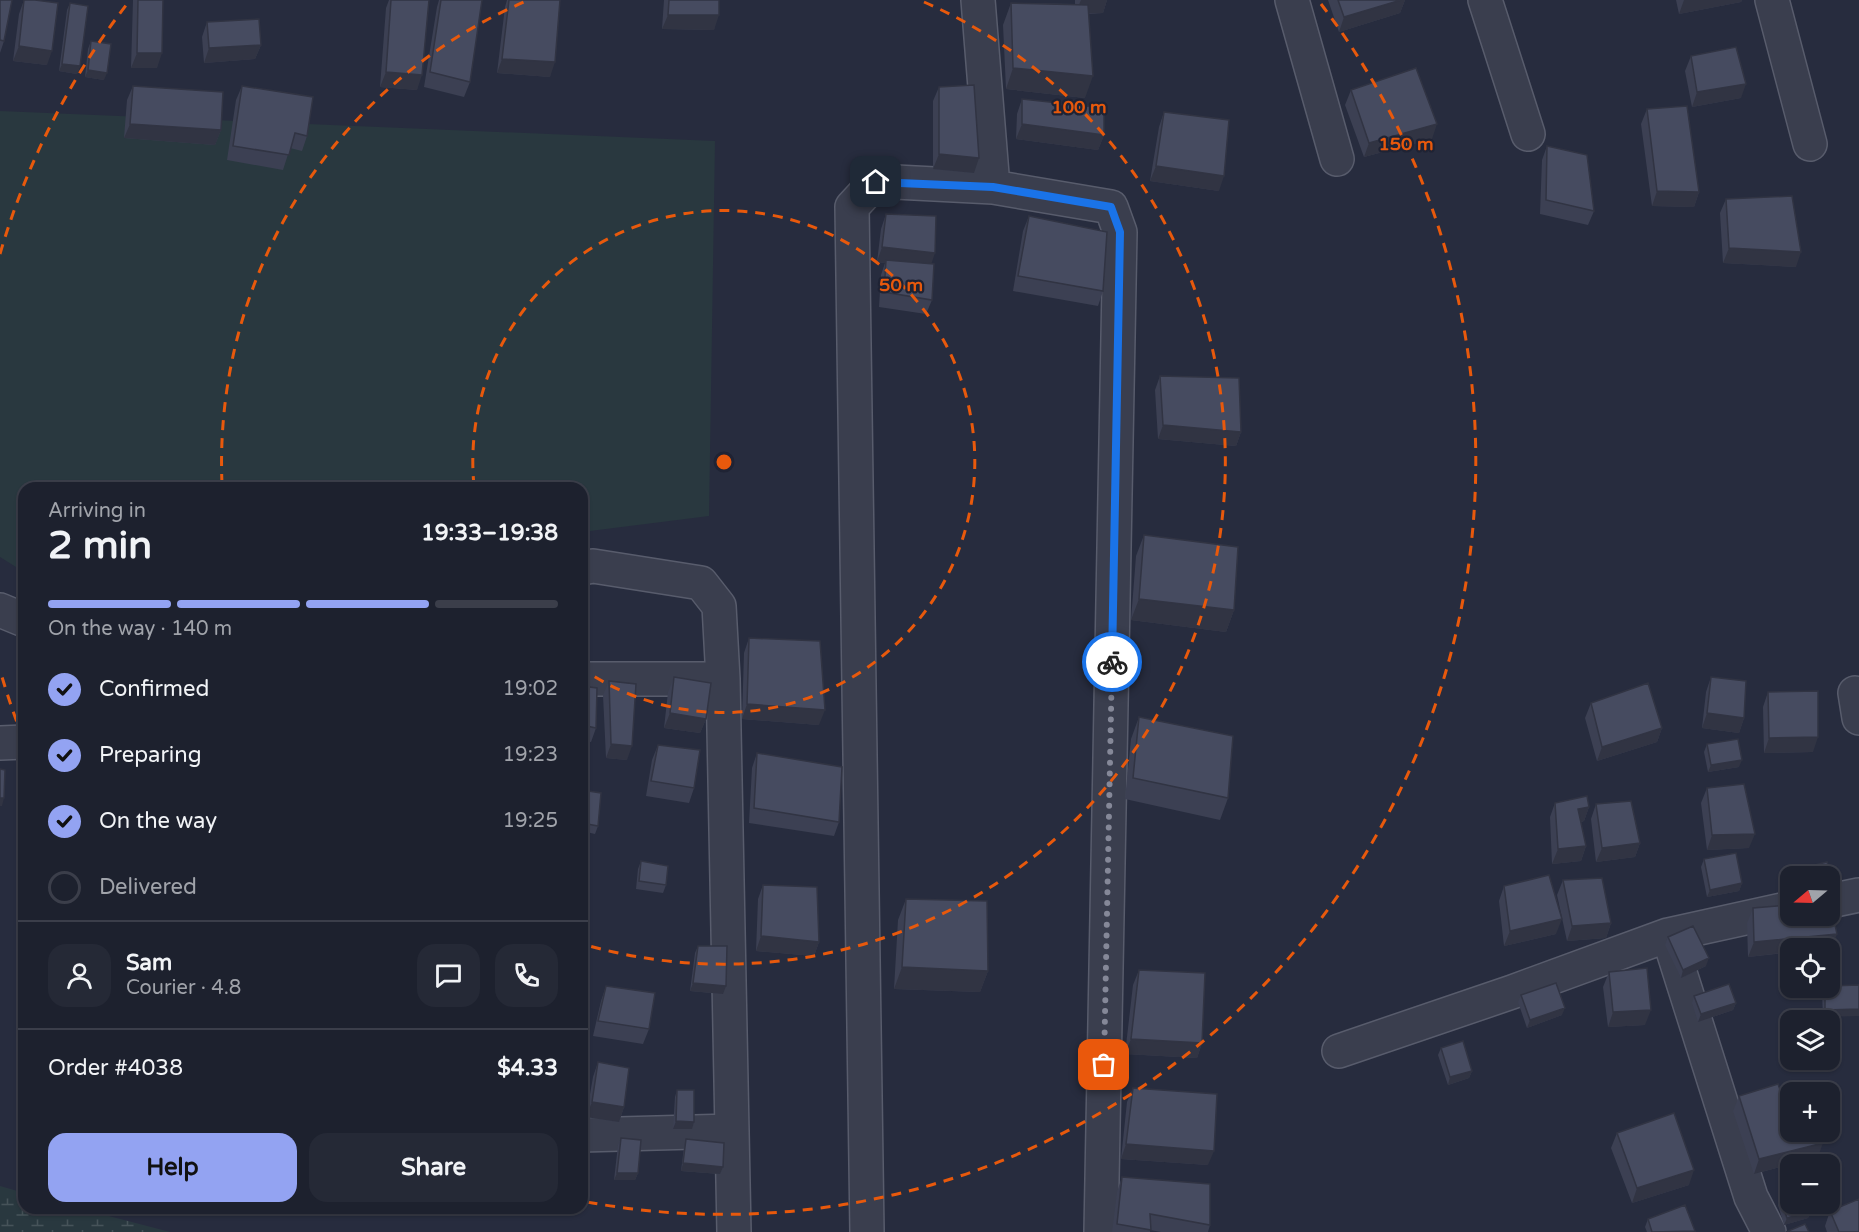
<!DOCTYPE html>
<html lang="en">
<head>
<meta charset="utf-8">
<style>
  :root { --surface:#1d212e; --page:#252936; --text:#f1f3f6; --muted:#a0a3aa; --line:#3b3e4a; --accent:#93a3f2 }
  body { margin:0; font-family:"Varela Round",sans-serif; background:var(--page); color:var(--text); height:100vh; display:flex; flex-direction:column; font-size:22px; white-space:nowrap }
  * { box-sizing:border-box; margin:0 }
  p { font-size:20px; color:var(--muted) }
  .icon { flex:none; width:33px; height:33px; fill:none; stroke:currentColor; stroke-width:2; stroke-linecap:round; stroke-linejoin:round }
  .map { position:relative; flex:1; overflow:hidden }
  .side { position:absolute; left:18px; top:482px; width:570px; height:732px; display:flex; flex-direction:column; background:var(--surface); border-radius:18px; box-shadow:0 2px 4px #0004,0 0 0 2px var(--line) }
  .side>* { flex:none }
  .needle { width:39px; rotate:251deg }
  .fabs { position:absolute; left:1780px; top:866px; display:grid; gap:12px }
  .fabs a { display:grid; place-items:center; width:60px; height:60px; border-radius:12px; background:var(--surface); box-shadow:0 2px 4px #0004,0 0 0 2px var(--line); font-size:30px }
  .pin { position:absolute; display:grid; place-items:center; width:51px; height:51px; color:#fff; margin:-26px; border-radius:12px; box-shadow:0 3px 9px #0006 }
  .courier { position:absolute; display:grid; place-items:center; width:60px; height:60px; margin:-30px; border:4px solid #1a73e8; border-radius:50%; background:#fff; color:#222; box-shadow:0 2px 8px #0007 }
  .headline em { font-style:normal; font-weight:800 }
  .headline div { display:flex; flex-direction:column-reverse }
  .headline { display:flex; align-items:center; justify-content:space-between; height:102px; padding:0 30px }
  h1 { font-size:39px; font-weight:800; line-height:45px }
  .bar { display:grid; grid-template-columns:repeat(4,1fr); gap:9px 6px; align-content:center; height:72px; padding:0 30px }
  .bar i { height:8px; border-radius:4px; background:var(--line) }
  .bar .current { background:var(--accent) }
  .bar p { grid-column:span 4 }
  .line { display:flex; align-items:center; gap:15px; padding:0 30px; border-top:2px solid var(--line) }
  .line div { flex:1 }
  .round { display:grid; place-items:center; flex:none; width:63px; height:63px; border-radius:18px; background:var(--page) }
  ol { padding:0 30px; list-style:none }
  li { display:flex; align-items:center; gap:18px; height:66px }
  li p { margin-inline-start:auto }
  li .icon { padding:6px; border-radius:50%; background:var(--accent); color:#111; stroke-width:4 }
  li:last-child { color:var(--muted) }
  li i { width:33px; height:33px; border:3px solid var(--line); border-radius:50% }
  .action { display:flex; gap:12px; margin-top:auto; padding:12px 30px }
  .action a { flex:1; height:69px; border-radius:18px; background:var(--accent); color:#111; font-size:24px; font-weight:800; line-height:69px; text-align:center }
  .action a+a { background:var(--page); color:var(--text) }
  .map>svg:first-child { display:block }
</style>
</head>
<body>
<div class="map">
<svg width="1859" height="1232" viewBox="0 0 1859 1232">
  <defs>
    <pattern id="wetland-marsh" width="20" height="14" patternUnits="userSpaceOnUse" patternTransform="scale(1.5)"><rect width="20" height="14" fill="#29383f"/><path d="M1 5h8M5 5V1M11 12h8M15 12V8" fill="none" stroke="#465359"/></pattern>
  </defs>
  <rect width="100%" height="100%" fill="#272c3e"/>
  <path fill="url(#wetland-marsh)" d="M 0,1186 L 24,1193 L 24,1208 L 78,1208 L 170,1232 L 0,1232 Z"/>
  <path fill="#29383f" d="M 0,111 L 715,141 L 709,516 L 582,532 L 582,488 L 24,488 L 24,572 L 0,557 Z"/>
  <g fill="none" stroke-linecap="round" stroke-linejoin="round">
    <g stroke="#585c6c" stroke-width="36">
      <path id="street" d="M 978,0 L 993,187
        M 1292,0 L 1337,159
        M 1485,0 L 1528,134
        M 1772,0 L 1810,144
        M 582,568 L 593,566 L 701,583 L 719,606 L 723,679 L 734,1232
        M 0,610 L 24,620
        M 582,679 L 723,679
        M 1855,693 L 1859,718
        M 0,743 L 24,742
        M 1830,901 L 1859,895
        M 1668,935 L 1751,1197 L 1769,1232
        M 1339,1051 L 1512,992 L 1668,935 L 1791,908
        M 582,1135 L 732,1131
        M 867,1232 L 852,207 L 876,181 L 993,187 L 1111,207 L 1120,232 L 1101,1232"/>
    </g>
    <use href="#street" stroke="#3a3e4e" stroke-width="33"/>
  </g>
  <path fill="#3c4053" d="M 0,0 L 4,41 L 0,53 Z
    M 24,0 L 47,65 L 13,61 L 19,14 Z
    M 133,0 L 163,0 L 157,68 L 131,68 Z
    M 389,0 L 429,0 L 417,90 L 380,87 L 386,8 Z
    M 439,0 L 482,0 L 470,82 L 464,97 L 424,87 L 437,7 Z
    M 507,0 L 560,0 L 550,77 L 497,73 L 505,7 Z
    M 664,0 L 719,0 L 714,30 L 662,29 Z
    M 1075,0 L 1107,0 L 1103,13 L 1089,14 L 1085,98 L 1006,89 L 1003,25 L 1011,3 L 1075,4 Z
    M 1328,0 L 1405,0 L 1400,13 L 1339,32 Z
    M 1676,0 L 1742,0 L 1741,2 L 1679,14 Z
    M 70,3 L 80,66 L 77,74 L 59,71 L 67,10 Z
    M 207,22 L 261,45 L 255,59 L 204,63 L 202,37 Z
    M 91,41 L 104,80 L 85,77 L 88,49 Z
    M 1691,56 L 1741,98 L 1692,107 L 1685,71 Z
    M 133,86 L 221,130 L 215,145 L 124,138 L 127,100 Z
    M 242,86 L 307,136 L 302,151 L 290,148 L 283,170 L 227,160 L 236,100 Z
    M 939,87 L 974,173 L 933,169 L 933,101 Z
    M 1351,90 L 1432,139 L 1364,157 L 1345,105 Z
    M 1022,99 L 1104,135 L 1098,150 L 1016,139 L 1017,114 Z
    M 1647,109 L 1699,192 L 1694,207 L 1652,206 L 1641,124 Z
    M 1164,112 L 1219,191 L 1150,181 L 1159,127 Z
    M 1547,146 L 1594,211 L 1588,225 L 1540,214 L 1542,160 Z
    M 1726,199 L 1796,267 L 1723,263 L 1720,213 Z
    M 886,214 L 931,264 L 932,300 L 926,314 L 879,307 L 881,275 L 885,263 L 877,262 L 881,229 Z
    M 1029,216 L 1103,291 L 1098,306 L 1013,291 L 1023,231 Z
    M 1160,376 L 1241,432 L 1236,446 L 1158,439 L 1155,390 Z
    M 1144,535 L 1234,610 L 1226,632 L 1131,620 L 1136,556 Z
    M 749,638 L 819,725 L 742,719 L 744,653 Z
    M 674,677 L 706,719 L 700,733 L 664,728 L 668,692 Z
    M 1711,677 L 1744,718 L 1739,733 L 1702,728 L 1706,692 Z
    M 609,681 L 627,760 L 606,758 L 603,695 Z
    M 582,686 L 596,728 L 591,742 L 582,741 Z
    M 1768,692 L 1813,752 L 1764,753 L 1763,707 Z
    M 1591,703 L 1662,728 L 1657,742 L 1597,761 L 1585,718 Z
    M 1139,717 L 1228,798 L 1220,820 L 1125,799 L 1131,739 Z
    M 1707,744 L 1739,767 L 1708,772 L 1704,752 Z
    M 658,745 L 694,788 L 689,803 L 646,796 L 652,760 Z
    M 757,753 L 839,822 L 834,836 L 749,823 L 752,768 Z
    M 1707,788 L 1749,848 L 1707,850 L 1701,803 Z
    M 582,790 L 598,826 L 595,834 L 582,831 Z
    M 1555,803 L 1589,807 L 1584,821 L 1581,822 L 1586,846 L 1581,861 L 1552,864 L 1550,817 Z
    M 1596,804 L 1640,843 L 1635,857 L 1596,862 L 1591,819 Z
    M 1704,859 L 1742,883 L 1739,891 L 1707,897 L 1701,867 Z
    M 641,861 L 666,885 L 663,893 L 636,889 L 638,869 Z
    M 1791,871 L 1830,876 L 1791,876 L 1791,888 L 1789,879 Z
    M 1563,880 L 1611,923 L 1606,938 L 1567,941 L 1557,895 Z
    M 763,885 L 819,942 L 814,956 L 756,951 L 758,899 Z
    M 1504,886 L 1556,934 L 1504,946 L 1499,901 Z
    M 906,899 L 988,971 L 980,992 L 894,989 L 898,920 Z
    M 1753,908 L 1832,948 L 1748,957 L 1747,923 Z
    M 1668,937 L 1706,966 L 1681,978 L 1665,945 Z
    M 698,946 L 723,994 L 690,991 L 695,953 Z
    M 1139,970 L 1202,1043 L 1197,1058 L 1125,1054 L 1133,985 Z
    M 1609,972 L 1645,1025 L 1608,1027 L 1603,987 Z
    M 1859,985 L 1823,1017 L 1822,993 L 1824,987 Z
    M 606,986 L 649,1029 L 643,1044 L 593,1036 L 601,1001 Z
    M 1521,995 L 1562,1015 L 1527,1028 L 1518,1002 Z
    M 1694,996 L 1736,1003 L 1733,1010 L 1698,1022 L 1692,1003 Z
    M 1441,1048 L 1472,1071 L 1469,1078 L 1448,1085 L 1438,1055 Z
    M 598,1062 L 624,1107 L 619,1122 L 586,1117 L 593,1077 Z
    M 1133,1088 L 1208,1165 L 1121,1159 L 1127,1102 Z
    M 677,1090 L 694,1122 L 692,1129 L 673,1129 L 675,1097 Z
    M 1739,1096 L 1791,1131 L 1818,1157 L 1754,1174 L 1733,1111 Z
    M 1617,1133 L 1689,1185 L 1632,1203 L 1611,1148 Z
    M 621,1138 L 638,1173 L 635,1180 L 614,1180 L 618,1145 Z
    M 686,1139 L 723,1167 L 720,1174 L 681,1171 L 684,1147 Z
    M 1122,1177 L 1210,1225 L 1208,1232 L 1161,1232 L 1150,1230 L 1150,1232 L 1112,1232 L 1117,1192 Z
    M 1780,1198 L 1811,1211 L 1808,1218 L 1784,1225 L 1778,1205 Z
    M 1830,1211 L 1859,1232 L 1827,1232 L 1825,1226 Z
    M 1648,1219 L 1694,1232 L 1647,1232 L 1645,1227 Z"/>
  <path fill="#313443" d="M 1081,0 L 1107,0 L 1103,13 L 1075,14 Z
    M 1401,0 L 1405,0 L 1400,13 L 1339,32 L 1344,17 Z
    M 1684,0 L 1742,0 L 1741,2 L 1679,14 Z
    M 668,15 L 719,15 L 714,30 L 662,29 Z
    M 261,45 L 255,59 L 204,63 L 209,48 Z
    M 19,46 L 52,51 L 47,65 L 13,61 Z
    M 137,53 L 162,53 L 157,68 L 131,68 Z
    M 502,59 L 555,62 L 550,77 L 497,73 Z
    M 62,64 L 80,66 L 77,74 L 59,71 Z
    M 1013,68 L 1093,76 L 1085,98 L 1006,89 Z
    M 88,70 L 107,73 L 104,80 L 85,77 Z
    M 386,72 L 422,75 L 417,90 L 380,87 Z
    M 1746,84 L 1741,98 L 1692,107 L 1697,92 Z
    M 130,124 L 221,130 L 215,145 L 124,138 Z
    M 1022,124 L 1104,135 L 1098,150 L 1016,139 Z
    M 1437,124 L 1432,139 L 1364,157 L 1369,143 Z
    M 939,154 L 979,158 L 974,173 L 933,169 Z
    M 1156,166 L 1224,176 L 1219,191 L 1150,181 Z
    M 1657,191 L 1699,192 L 1694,207 L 1652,206 Z
    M 882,247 L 935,253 L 930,268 L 886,260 L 885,263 L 877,262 Z
    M 1729,248 L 1801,252 L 1796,267 L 1723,263 Z
    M 1163,425 L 1241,432 L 1236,446 L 1158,439 Z
    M 1139,599 L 1234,610 L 1226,632 L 1131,620 Z
    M 747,704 L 825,710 L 819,725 L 742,719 Z
    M 670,713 L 706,719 L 700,733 L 664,728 Z
    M 1707,713 L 1744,718 L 1739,733 L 1702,728 Z
    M 1662,728 L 1657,742 L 1597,761 L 1602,747 Z
    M 1818,737 L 1813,752 L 1764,753 L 1769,738 Z
    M 611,744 L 632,746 L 627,760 L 606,758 Z
    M 1742,760 L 1739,767 L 1708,772 L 1711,765 Z
    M 0,798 L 4,798 L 2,806 L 0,806 Z
    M 1589,807 L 1584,821 L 1573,824 L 1578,809 Z
    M 1755,834 L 1749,848 L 1707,850 L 1712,835 Z
    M 1640,843 L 1635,857 L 1596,862 L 1602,848 Z
    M 1586,846 L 1581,861 L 1552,864 L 1558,849 Z
    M 1742,883 L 1739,891 L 1707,897 L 1710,890 Z
    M 1562,919 L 1556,934 L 1504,946 L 1510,931 Z
    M 1611,923 L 1606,938 L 1567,941 L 1572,926 Z
    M 1837,934 L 1832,948 L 1791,948 L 1791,952 L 1748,957 L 1754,942 Z
    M 761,936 L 819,942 L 814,956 L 756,951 Z
    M 1709,958 L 1706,966 L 1681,978 L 1683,970 Z
    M 902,967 L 988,971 L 980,992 L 894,989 Z
    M 693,983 L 726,986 L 723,994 L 690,991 Z
    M 1736,1003 L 1733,1010 L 1698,1022 L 1701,1014 Z
    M 1565,1008 L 1562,1015 L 1527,1028 L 1530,1020 Z
    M 1859,1009 L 1859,1016 L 1823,1017 L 1825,1010 Z
    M 1651,1010 L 1645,1025 L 1608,1027 L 1613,1012 Z
    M 1131,1039 L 1202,1043 L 1197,1058 L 1125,1054 Z
    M 1472,1071 L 1469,1078 L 1448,1085 L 1450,1077 Z
    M 592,1102 L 624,1107 L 619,1122 L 586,1117 Z
    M 676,1121 L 694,1122 L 692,1129 L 673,1129 Z
    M 1823,1143 L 1818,1157 L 1754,1174 L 1759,1159 Z
    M 1126,1144 L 1214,1151 L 1208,1165 L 1121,1159 Z
    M 683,1163 L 723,1167 L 720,1174 L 681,1171 Z
    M 1694,1170 L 1689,1185 L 1632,1203 L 1637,1188 Z
    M 617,1173 L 638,1173 L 635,1180 L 614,1180 Z
    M 1811,1211 L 1808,1218 L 1784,1225 L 1787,1218 Z"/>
  <path fill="#464b60" stroke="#313443" stroke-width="1.5" d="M 0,0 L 12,0 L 4,41 L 0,40 Z
    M 24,0 L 35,0 L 58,3 L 52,51 L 19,46 Z
    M 138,0 L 163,0 L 162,53 L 137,53 Z
    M 391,0 L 429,0 L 422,75 L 386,72 Z
    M 441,0 L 482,0 L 470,82 L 430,72 Z
    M 509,0 L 560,0 L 555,62 L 502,59 Z
    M 669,0 L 719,0 L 719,15 L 668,15 Z
    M 1338,0 L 1401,0 L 1344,17 Z
    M 70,3 L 88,6 L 80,66 L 62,64 Z
    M 1011,3 L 1088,5 L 1093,76 L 1013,68 Z
    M 259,19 L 261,45 L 209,48 L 207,22 Z
    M 91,41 L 111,44 L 107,73 L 88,70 Z
    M 1736,47 L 1746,84 L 1697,92 L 1691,56 Z
    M 1416,68 L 1437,124 L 1369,143 L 1351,90 Z
    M 974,85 L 979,158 L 939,154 L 939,87 Z
    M 133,86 L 223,92 L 221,130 L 130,124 Z
    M 242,86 L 313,97 L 307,136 L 295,133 L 289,155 L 233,146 Z
    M 1022,99 L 1104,108 L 1104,135 L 1022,124 Z
    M 1687,106 L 1699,192 L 1657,191 L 1647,109 Z
    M 1164,112 L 1229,120 L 1224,176 L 1156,166 Z
    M 1547,146 L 1587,155 L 1594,211 L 1546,200 Z
    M 1792,196 L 1801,252 L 1729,248 L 1726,199 Z
    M 886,214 L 936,216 L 935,253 L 882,247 Z
    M 1029,216 L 1107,232 L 1103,291 L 1018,276 Z
    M 886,260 L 934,264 L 932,300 L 884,292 Z
    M 1160,376 L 1239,378 L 1241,432 L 1163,425 Z
    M 1144,535 L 1238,547 L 1234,610 L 1139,599 Z
    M 749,638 L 820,641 L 825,710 L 747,704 Z
    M 674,677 L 711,683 L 706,719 L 670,713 Z
    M 1711,677 L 1746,681 L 1744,718 L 1707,713 Z
    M 609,681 L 636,684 L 632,746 L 611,744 Z
    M 1648,683 L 1662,728 L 1602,747 L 1591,703 Z
    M 582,686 L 597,688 L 596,728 L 582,725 Z
    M 1818,691 L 1818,737 L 1769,738 L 1768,692 Z
    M 1139,717 L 1233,736 L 1228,798 L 1133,778 Z
    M 1738,739 L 1742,760 L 1711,765 L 1707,744 Z
    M 658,745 L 700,750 L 694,788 L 651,781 Z
    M 757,753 L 842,767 L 839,822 L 754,808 Z
    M 0,769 L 5,770 L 4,798 L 0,798 Z
    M 1744,784 L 1755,834 L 1712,835 L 1707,788 Z
    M 582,790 L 601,793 L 598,826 L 582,823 Z
    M 1587,796 L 1589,807 L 1578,809 L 1586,846 L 1558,849 L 1555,803 Z
    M 1631,801 L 1640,843 L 1602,848 L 1596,804 Z
    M 1736,853 L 1742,883 L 1710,890 L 1704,859 Z
    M 641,861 L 668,866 L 666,885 L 639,881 Z
    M 1827,862 L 1832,878 L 1830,879 L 1830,876 L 1793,876 L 1791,871 Z
    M 1549,875 L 1562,919 L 1510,931 L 1504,886 Z
    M 1602,878 L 1611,923 L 1572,926 L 1563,880 Z
    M 763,885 L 817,887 L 819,942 L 761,936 Z
    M 906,899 L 987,901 L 988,971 L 902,967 Z
    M 1830,902 L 1837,934 L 1754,942 L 1753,908 L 1791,905 L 1791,915 L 1830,915 Z
    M 1693,926 L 1709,958 L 1683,970 L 1668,937 Z
    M 698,946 L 727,946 L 726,986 L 693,983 Z
    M 1647,968 L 1651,1010 L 1613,1012 L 1609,972 Z
    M 1139,970 L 1205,973 L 1202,1043 L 1131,1039 Z
    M 1556,983 L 1565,1008 L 1530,1020 L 1521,995 Z
    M 1729,984 L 1736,1003 L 1701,1014 L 1694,996 Z
    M 1859,985 L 1859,1009 L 1825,1010 L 1825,987 L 1830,987 L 1830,986 Z
    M 606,986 L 655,993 L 649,1029 L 598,1021 Z
    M 1463,1041 L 1472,1071 L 1450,1077 L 1441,1048 Z
    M 598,1062 L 629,1068 L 624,1107 L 592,1102 Z
    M 1778,1084 L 1791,1121 L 1791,1131 L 1819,1131 L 1823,1143 L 1759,1159 L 1739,1096 Z
    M 1133,1088 L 1217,1094 L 1214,1151 L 1126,1144 Z
    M 677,1090 L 694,1090 L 694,1122 L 676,1121 Z
    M 1674,1113 L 1694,1170 L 1637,1188 L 1617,1133 Z
    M 621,1138 L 641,1140 L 638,1173 L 617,1173 Z
    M 686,1139 L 724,1143 L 723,1167 L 683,1163 Z
    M 1122,1177 L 1210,1184 L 1210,1225 L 1150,1214 L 1151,1230 L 1117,1224 Z
    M 1791,1194 L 1791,1203 L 1808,1203 L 1811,1211 L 1787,1218 L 1780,1198 Z
    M 1859,1199 L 1859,1232 L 1839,1232 L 1830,1211 Z
    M 1685,1205 L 1695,1231 L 1652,1232 L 1648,1219 Z
    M 1805,1224 L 1809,1232 L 1786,1232 Z"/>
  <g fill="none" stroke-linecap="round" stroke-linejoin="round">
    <path stroke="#858898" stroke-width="6" stroke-dasharray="0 10.8" d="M 1104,1065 L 1112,662"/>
    <path stroke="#1a73e8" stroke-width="8" d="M 876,182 L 993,187 L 1111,207 L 1120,232 L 1112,662"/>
  </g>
  <g fill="none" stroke="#e8590c" stroke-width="3" stroke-dasharray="10 8">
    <path d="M474 486A251 251 0 1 1 584 670"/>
    <path d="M222 484A502 502 0 0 1 524 2M924 2A502 502 0 0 1 586 945"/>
    <path d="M23 738A753 753 0 0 1 0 670M0 254A753 753 0 0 1 127 4M1321 4A753 753 0 0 1 587 1202"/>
  </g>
  <circle cx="724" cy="462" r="9" fill="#e8590c" stroke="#1f2334" stroke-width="3"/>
  <g font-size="18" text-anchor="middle" font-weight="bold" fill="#e8590c" stroke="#1f2334" stroke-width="4.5" stroke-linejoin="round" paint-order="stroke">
    <text x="1079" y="113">100 m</text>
    <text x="1406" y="150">150 m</text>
    <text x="901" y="291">50 m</text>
  </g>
</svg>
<div class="fabs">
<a><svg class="needle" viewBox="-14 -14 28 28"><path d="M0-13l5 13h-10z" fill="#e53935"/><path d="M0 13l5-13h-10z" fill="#a0a3aa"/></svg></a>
<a><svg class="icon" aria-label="locate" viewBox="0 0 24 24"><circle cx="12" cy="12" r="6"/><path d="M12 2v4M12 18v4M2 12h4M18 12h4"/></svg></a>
<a><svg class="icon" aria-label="layers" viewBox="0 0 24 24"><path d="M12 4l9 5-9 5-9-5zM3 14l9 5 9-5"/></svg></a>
<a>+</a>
<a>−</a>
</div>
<div class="pin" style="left:1104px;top:1065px;background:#ea580c"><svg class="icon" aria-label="bag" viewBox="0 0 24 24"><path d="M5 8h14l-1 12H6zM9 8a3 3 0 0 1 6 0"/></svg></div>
<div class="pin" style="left:876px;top:182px;background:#1f2937"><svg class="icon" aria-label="home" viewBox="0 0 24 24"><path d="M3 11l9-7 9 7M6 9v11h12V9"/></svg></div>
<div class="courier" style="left:1112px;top:662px"><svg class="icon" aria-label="bike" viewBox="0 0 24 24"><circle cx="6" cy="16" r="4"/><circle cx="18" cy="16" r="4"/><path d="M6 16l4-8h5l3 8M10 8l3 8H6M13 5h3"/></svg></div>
<section class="side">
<div class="headline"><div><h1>2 min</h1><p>Arriving in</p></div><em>19:33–19:38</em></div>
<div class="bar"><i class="current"></i><i class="current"></i><i class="current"></i><i></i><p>On the way · 140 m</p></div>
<ol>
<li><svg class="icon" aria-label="check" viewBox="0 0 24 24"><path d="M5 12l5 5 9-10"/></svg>Confirmed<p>19:02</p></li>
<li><svg class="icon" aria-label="check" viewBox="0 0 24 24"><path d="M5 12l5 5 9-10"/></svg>Preparing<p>19:23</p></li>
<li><svg class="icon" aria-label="check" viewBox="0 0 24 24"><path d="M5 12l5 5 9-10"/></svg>On the way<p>19:25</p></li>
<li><i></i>Delivered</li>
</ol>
<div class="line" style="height:108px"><a class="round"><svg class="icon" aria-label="person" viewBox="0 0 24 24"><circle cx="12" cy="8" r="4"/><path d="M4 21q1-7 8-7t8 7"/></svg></a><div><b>Sam</b><p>Courier · 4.8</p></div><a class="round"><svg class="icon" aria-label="chat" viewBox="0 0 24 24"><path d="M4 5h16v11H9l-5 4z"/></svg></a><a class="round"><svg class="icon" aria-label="phone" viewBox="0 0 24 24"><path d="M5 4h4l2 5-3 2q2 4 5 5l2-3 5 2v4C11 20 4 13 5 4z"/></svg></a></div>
<div class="line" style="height:78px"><div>Order #4038</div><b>$4.33</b></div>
<div class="action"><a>Help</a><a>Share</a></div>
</section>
</div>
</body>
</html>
